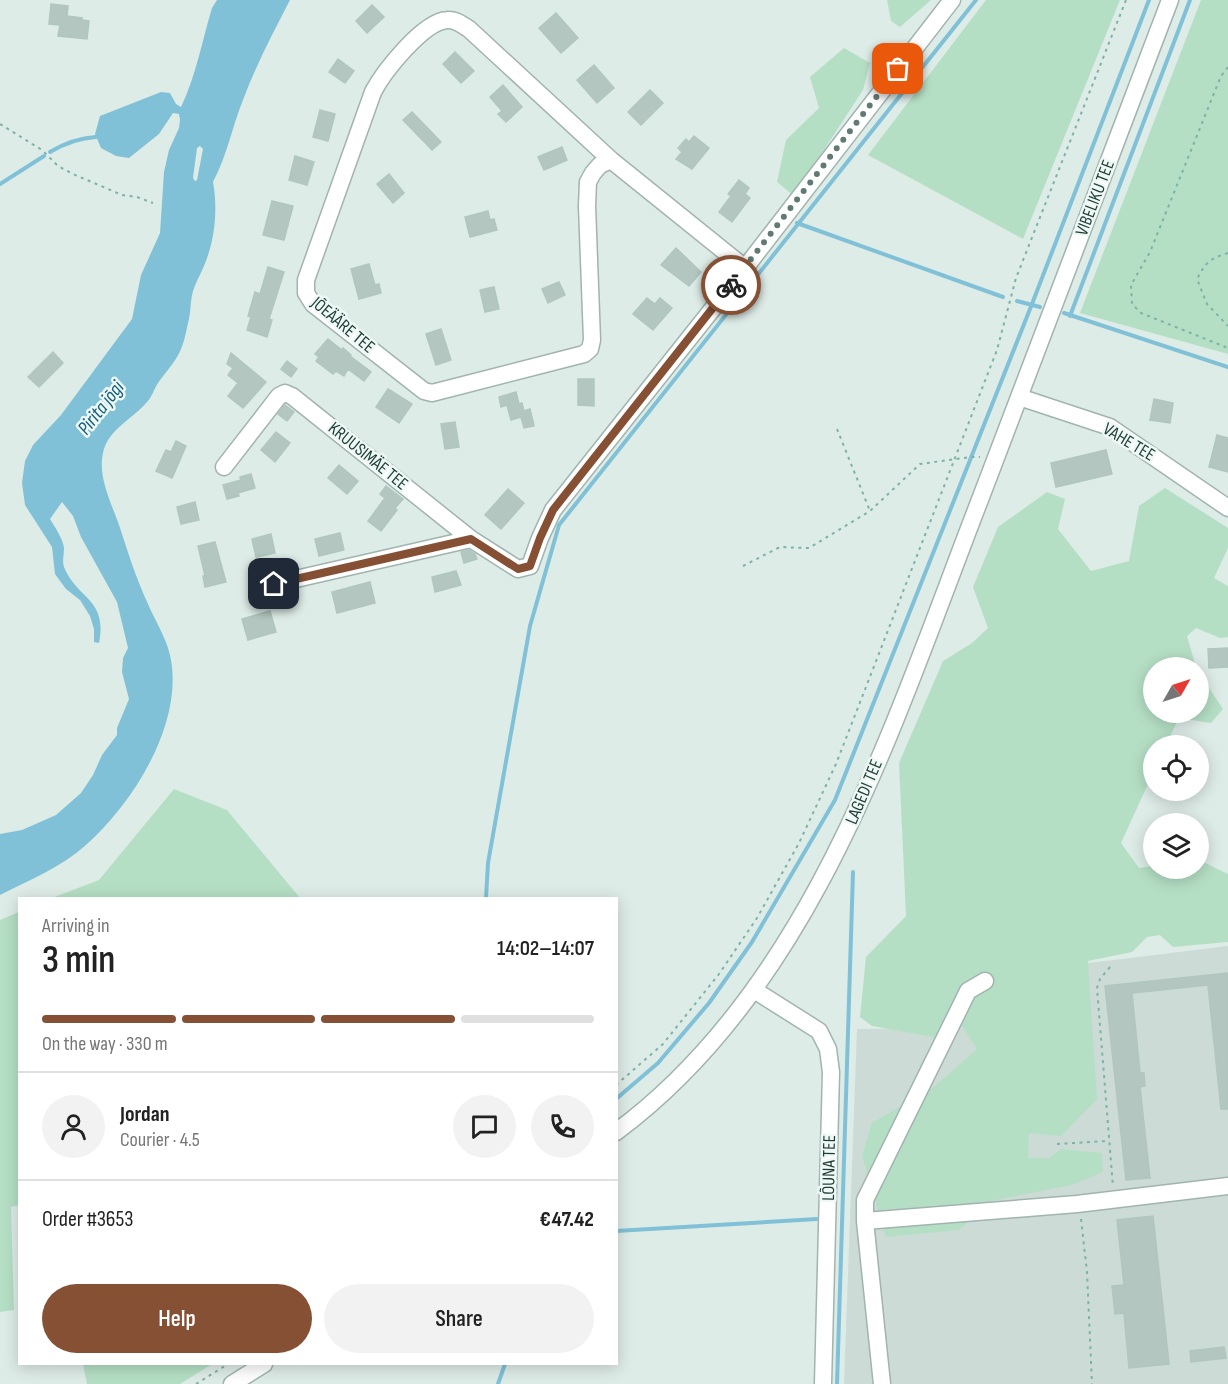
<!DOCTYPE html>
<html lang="en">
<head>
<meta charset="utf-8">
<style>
  :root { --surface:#fff; --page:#f2f2f2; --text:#222; --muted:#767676; --line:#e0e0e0; --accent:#855034 }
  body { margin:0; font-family:"Sofia Sans Condensed",sans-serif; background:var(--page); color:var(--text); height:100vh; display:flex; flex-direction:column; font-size:22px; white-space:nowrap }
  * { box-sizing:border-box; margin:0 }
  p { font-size:20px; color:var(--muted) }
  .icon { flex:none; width:33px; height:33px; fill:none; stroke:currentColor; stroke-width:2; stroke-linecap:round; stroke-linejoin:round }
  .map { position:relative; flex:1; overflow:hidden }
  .drawer { position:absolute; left:18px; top:897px; width:600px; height:468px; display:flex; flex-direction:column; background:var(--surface); border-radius:0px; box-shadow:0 3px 15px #0003 }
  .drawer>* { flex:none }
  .needle { width:39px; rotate:51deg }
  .fabs { position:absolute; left:1143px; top:657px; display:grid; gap:12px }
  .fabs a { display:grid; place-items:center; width:66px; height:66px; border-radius:50%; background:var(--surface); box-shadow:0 3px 15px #0003; font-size:30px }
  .pin { position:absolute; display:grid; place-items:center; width:51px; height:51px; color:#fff; margin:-26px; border-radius:12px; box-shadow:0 3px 9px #0006 }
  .courier { position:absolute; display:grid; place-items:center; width:60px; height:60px; margin:-30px; border:4px solid #855034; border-radius:50%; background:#fff; color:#222; box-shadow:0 2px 8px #0007 }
  .summary em { font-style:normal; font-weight:600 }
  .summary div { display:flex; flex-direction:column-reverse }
  .summary { display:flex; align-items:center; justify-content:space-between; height:102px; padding:0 24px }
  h1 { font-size:39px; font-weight:600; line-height:45px }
  .bar { display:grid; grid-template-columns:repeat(4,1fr); gap:9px 6px; align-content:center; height:72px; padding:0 24px }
  .bar i { height:8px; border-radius:4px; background:var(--line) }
  .bar .active { background:var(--accent) }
  .bar p { grid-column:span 4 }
  .line { display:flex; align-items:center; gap:15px; padding:0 24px; border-top:2px solid var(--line) }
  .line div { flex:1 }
  .round { display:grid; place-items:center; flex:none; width:63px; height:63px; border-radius:32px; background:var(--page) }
  .cta { display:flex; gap:12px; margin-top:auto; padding:12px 24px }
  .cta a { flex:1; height:69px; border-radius:36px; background:var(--accent); color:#fff; font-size:24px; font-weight:600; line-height:69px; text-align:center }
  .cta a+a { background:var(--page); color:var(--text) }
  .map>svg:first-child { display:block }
</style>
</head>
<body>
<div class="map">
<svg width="1228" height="1384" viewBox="0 0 1228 1384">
  <rect width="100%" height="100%" fill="#deece7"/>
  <path fill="#ccdbd6" d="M 1228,946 L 1228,1384 L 844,1384 L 857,1029 L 941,1028 L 958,979 Z"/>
  <path fill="#b5dfc5" d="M 887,0 L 931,0 L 900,27 L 891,21 Z
    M 986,0 L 1120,0 L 1023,239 L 868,155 Z
    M 1201,0 L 1228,0 L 1228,354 L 1080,313 Z
    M 844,48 L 870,63 L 863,90 L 794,196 L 777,182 L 786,140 L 819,108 L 810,77 Z
    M 1165,488 L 1228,528 L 1228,548 L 1214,578 L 1228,586 L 1228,637 L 1220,638 L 1196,628 L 1187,636 L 1196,667 L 1154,668 L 1154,712 L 1198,712 L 1199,673 L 1223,709 L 1211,723 L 1179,718 L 1166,745 L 1154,746 L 1153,773 L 1121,843 L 1139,868 L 1153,866 L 1154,868 L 1198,868 L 1199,860 L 1228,874 L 1228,942 L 1173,947 L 1160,935 L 1147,937 L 1132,952 L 1088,961 L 1097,1099 L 1061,1136 L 1029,1133 L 1028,1158 L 1049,1158 L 1061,1149 L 1102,1153 L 1103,1172 L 1072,1185 L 991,1201 L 959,1230 L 886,1237 L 862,1155 L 872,1123 L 935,1086 L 977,1049 L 962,1026 L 934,1037 L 872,1026 L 860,1017 L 866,957 L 906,916 L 899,763 L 943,661 L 972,643 L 988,628 L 973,587 L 998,527 L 1047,492 L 1065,499 L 1058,529 L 1091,571 L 1129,561 L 1139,506 Z
    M 174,789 L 227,810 L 300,898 L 52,898 L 99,880 Z
    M 19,912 L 20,1205 L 11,1207 L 14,1310 L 0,1312 L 0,920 Z
    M 83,1364 L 212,1364 L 180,1384 L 87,1384 Z"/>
  <path fill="#80c1d7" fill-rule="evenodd" d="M 217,0 L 290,0 C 273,33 256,65 243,100 C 232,127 227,156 213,182 C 218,209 215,240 204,266 C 200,275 196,282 193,291 C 190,302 191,312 188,323 C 186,333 183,348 177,357 C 172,366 164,374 158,383 C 154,389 152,397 147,402 C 133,419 108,429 103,453 C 97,478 114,508 121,531 C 129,556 137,580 148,604 C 157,625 170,643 172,667 C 179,730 132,804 86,845 C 62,867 29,880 0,895 L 0,834 L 22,830 L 56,815 L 81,793 L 93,775 L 102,755 L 117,735 L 117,728 L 129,699 L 122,672 L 123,658 L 128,648 L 117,602 L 81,537 L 73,516 L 62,502 L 50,519 C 55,527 63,539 64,548 C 64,555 62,561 64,567 C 77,599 108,599 99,643 L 94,642 L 94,629 L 90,616 L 80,600 L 66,589 L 55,574 L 52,547 L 25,505 L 22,483 L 25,461 L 33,445 L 61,415 L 132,319 L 141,275 L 160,233 L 164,172 L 169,150 L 179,128 L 180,120 L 179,114 L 173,113 L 159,134 L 129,158 L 116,156 L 101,148 L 95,134 L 100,116 L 161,92 L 170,93 L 176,104 L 181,107 C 196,76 202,41 212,8 ZM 200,146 L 203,149 L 197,180 L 195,181 L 193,178 L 197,148 Z"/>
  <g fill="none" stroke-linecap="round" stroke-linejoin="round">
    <path stroke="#80c1d7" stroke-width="4" d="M 50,152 C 65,143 79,138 96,137
      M 0,184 L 44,156
      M 797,223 L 1003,297
      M 1017,301 L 1040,307
      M 1064,313 L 1228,367
      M 1070,316 L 1190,0
      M 486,898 L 488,863 L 530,626 L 559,525 L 976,0
      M 616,1099 L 658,1063 L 709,1003 L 752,942 L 835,800 L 1032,304 L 1149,0
      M 616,1231 L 817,1219
      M 498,1384 L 505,1364
      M 837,1384 L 853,872"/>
  </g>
  <path fill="#b3c7c0" stroke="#b0c6bf" stroke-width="1.5" d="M 51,4 L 68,6 L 67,16 L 82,18 L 82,20 L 89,21 L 87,39 L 58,36 L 60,25 L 49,24 Z
    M 372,5 L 384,17 L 367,33 L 356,21 Z
    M 556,13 L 578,38 L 561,53 L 539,28 Z
    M 455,52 L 474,71 L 461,83 L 443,64 Z
    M 338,59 L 354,71 L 345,83 L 329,72 Z
    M 594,65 L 614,88 L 597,103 L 577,80 Z
    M 503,85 L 522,107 L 506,122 L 498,114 L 502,111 L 490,97 Z
    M 650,90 L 663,103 L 641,125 L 628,112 Z
    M 320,110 L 335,114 L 328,141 L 313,137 Z
    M 412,112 L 441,142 L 432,150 L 403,120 Z
    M 694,136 L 709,148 L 692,169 L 676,159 L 682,152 L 678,148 L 686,139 L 689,142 Z
    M 562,147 L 567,160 L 544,170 L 538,157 Z
    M 295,156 L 314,162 L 307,185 L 289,180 Z
    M 389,174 L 404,193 L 393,203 L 377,184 Z
    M 739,180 L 749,188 L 745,194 L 750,198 L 732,222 L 719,212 L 731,196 L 728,194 Z
    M 272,201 L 293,206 L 284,240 L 263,235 Z
    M 488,211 L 490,220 L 494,219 L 497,230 L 470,237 L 465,217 Z
    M 676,248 L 701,272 L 689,286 L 661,265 Z
    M 369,264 L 375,285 L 379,284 L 381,293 L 359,299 L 351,269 Z
    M 268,267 L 284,272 L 269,319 L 272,320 L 267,337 L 247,330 L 251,317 L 248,316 L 255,292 L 260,294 Z
    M 559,282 L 565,295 L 548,303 L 542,289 Z
    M 494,287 L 499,309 L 485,312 L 480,290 Z
    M 647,298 L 655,304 L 660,298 L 672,308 L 653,330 L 633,314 Z
    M 441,329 L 451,360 L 436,365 L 426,334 Z
    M 328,339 L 342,350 L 343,348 L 351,355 L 350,356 L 371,372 L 364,381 L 348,369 L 344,376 L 336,371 L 333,374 L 316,361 L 319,357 L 315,354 Z
    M 53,352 L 63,363 L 39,387 L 28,377 Z
    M 231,353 L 266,382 L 243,408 L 228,396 L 238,383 L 228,375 L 233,368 L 227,364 Z
    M 287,361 L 297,369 L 291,377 L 281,369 Z
    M 578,379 L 594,379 L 594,406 L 578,405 Z
    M 388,389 L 412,404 L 399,423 L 376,407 Z
    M 516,392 L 519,404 L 522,403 L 524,411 L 530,409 L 534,426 L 524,428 L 521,417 L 511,420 L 507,405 L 501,407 L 499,397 Z
    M 1154,399 L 1173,403 L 1170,423 L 1150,420 Z
    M 285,405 L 294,412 L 287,421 L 278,414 Z
    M 455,422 L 459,447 L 445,449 L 441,424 Z
    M 276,432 L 290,443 L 275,462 L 261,450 Z
    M 1217,435 L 1228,438 L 1228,472 L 1209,467 Z
    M 176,441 L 186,446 L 172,478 L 156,471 L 166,450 L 171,452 Z
    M 1106,450 L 1112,474 L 1056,487 L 1051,463 Z
    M 339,465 L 358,481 L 347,494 L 328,478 Z
    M 251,474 L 255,488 L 238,493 L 239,496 L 227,499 L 223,485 L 241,480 L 240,477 Z
    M 386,486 L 403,499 L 395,508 L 397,510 L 381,531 L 368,521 L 385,498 L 380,494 Z
    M 508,489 L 524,503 L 501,529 L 485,515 Z
    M 195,502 L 199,520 L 181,524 L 177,507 Z
    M 340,533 L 344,550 L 319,556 L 315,539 Z
    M 271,534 L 275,553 L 256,557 L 252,539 Z
    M 215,542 L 226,582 L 205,587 L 203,576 L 205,576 L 198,546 Z
    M 469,550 L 475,554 L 477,559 L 464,563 L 461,552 Z
    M 456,571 L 461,585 L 435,592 L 432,577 Z
    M 370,582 L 375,603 L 337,613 L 332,592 Z
    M 270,611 L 276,632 L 248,640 L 242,619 Z
    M 1228,648 L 1228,667 L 1209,668 L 1208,649 Z
    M 1228,973 L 1228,1109 L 1221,1109 L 1208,985 L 1132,993 L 1140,1073 L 1144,1073 L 1145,1086 L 1140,1087 L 1150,1178 L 1126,1180 L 1105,986 Z
    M 1153,1216 L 1169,1364 L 1129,1368 L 1124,1313 L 1115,1314 L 1112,1286 L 1124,1285 L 1117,1220 Z
    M 1224,1347 L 1226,1358 L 1191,1362 L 1190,1351 Z"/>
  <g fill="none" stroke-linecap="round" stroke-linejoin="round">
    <g stroke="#a1b4af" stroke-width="19">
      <path id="minor" d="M 611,160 L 600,165 L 593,173 L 588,182 L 587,206 L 592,340 L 590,349 L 584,354 L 432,393 L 424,391 L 313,304 L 306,293 L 306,280 L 373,92 C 384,71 423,22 447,20 C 456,19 462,25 469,29 L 611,160 L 745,268
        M 1019,397 L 1110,427 L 1228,508
        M 224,467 L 279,396 L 285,393 L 292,396 L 471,539 L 518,569 L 530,566 L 540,538 L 553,510 L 745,268 L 952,0
        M 274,584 L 471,539
        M 754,990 L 819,1031 L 828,1049 L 831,1072 L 823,1384
        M 616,1132 C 815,985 895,718 981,497 C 1044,331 1107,166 1170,0
        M 865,1221 L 1077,1204 L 1228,1186
        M 232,1384 L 264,1364
        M 882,1384 L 865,1221 L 865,1200 L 968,991 L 985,981"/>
    </g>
    <path stroke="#7cb2a7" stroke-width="2" stroke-dasharray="3 4.5" stroke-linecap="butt" d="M 1228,67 L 1221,76 L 1150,252 L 1131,285 L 1132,304 L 1141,313 L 1228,348
      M 0,124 L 42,150 L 58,166 L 73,174 L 122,195 L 137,197 L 153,203
      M 1228,253 C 1209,259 1206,262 1197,279 L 1207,304 L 1228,326
      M 837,429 L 870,511
      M 743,566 L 780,547 L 809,548 L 870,511 L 920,464 L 971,457 L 980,457
      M 1110,967 L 1100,979 L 1097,988 L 1113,1187
      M 616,1085 L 663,1044 L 719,974 L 757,918 L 799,843 L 836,764 L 997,350 L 1016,278 L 1126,0
      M 1057,1144 L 1108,1141
      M 1081,1219 L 1087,1272 L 1092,1384
      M 196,1384 L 228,1364"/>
    <use href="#minor" stroke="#fff" stroke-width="16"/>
  </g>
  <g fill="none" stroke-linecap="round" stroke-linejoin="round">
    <path stroke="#617a75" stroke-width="6" stroke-dasharray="0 10.8" d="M 731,285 L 898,69"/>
    <path stroke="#855034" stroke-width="8" d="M 274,584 L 471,539 L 518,569 L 530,566 L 540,538 L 553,510 L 731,285"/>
  </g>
  <g text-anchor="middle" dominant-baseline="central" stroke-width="5" stroke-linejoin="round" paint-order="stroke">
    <g font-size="18" fill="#1e3d38" stroke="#eff8f4">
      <text transform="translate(1095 198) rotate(-69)">VIBELIKU TEE</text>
      <text transform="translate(343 325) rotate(40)">JÕEÄÄRE TEE</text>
      <text transform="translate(1129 442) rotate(31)">VAHE TEE</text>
      <text transform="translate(368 456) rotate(39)">KRUUSIMÄE TEE</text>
      <text transform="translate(864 792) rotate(-67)">LAGEDI TEE</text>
      <text transform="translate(829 1168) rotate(-89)">LÕUNA TEE</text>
    </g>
    <g font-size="20" font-style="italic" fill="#13617e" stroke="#eff8f4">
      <text transform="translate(101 408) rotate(-52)">Pirita jõgi</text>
    </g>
  </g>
</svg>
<div class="fabs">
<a><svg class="needle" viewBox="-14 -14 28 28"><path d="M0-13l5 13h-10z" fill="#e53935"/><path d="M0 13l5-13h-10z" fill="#767676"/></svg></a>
<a><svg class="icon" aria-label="locate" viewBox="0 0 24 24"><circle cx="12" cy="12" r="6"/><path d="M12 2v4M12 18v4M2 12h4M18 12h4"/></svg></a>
<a><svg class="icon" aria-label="layers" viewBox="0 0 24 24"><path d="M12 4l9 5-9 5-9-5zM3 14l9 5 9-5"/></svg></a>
</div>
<div class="pin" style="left:898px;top:69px;background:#ea580c"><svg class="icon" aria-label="bag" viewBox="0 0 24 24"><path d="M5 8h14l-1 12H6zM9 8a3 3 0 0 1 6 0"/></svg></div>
<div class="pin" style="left:274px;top:584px;background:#1f2937"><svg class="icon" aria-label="home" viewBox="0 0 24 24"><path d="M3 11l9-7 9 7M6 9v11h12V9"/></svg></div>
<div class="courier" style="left:731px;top:285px"><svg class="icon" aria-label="bike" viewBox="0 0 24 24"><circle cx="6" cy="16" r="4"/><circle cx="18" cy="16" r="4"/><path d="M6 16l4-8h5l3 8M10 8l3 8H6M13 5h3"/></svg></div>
<section class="drawer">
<div class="summary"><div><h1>3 min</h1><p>Arriving in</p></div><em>14:02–14:07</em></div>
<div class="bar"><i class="active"></i><i class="active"></i><i class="active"></i><i></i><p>On the way · 330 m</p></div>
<div class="line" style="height:108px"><a class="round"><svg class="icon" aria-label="person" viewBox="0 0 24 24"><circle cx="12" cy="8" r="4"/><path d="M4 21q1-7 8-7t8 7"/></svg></a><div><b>Jordan</b><p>Courier · 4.5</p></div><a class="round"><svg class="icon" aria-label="chat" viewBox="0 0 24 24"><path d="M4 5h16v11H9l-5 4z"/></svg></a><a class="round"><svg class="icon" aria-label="phone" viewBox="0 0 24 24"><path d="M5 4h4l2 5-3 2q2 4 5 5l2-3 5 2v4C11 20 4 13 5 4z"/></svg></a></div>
<div class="line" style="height:78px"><div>Order #3653</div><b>€47.42</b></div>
<div class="cta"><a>Help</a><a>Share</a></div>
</section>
</div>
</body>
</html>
